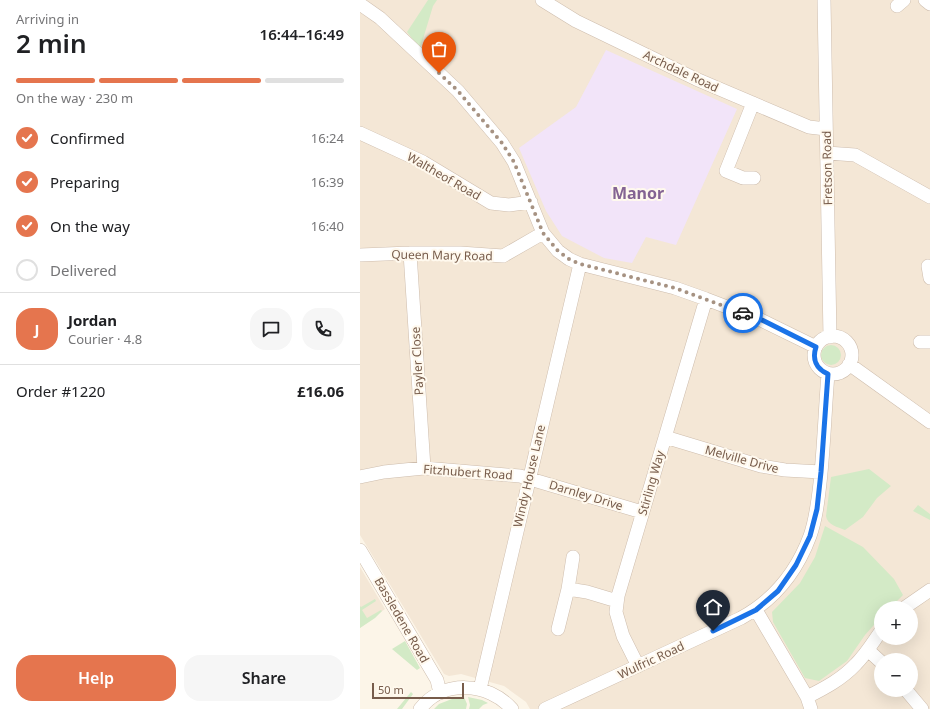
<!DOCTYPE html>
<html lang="en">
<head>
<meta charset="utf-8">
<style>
  :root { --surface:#fff; --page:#f6f6f6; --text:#202124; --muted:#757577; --line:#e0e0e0; --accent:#e5754e }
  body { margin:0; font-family:"Noto Sans",sans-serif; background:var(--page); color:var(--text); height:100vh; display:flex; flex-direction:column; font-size:15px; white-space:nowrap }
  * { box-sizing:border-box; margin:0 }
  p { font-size:13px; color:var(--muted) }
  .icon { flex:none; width:22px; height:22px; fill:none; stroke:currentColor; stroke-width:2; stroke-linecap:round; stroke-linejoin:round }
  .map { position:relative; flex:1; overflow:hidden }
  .details { display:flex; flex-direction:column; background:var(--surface); width:360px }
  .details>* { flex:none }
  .controls { position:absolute; left:514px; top:601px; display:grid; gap:8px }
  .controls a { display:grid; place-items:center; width:44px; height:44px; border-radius:50%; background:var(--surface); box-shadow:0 4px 16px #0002; font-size:20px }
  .scale { position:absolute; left:12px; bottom:10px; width:92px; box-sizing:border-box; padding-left:4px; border:2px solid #775c4b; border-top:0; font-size:11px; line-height:14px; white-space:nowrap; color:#775c4b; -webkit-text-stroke:3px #fff9ee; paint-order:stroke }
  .pin { position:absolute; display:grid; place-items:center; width:34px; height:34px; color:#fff; margin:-41px -17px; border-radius:50% 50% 50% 0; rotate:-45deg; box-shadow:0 0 4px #0007 }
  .pin .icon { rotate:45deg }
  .courier { position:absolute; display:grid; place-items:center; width:40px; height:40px; margin:-20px; border:3px solid #1a73e8; border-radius:50%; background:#fff; color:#222; box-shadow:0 1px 5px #0007 }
  .head em { font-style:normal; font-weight:600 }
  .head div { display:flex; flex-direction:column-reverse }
  .head { display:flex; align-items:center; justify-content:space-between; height:68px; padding:0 16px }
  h1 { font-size:26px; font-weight:600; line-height:30px }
  .bar { display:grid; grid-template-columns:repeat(4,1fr); gap:6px 4px; align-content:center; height:48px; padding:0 16px }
  .bar i { height:5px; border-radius:3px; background:var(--line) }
  .bar .on { background:var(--accent) }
  .bar p { grid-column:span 4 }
  .line { display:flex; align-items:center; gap:10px; padding:0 16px; border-top:1px solid var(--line) }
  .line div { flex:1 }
  .round { display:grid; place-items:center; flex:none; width:42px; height:42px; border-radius:16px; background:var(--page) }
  ol { padding:0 16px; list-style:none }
  li { display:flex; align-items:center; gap:12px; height:44px }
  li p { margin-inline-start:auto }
  li .icon { padding:4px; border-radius:50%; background:var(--accent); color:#fff; stroke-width:4 }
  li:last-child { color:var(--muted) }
  li i { width:22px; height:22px; border:2px solid var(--line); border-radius:50% }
  .primary-button { display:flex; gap:8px; margin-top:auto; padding:8px 16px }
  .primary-button a { flex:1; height:46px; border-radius:16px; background:var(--accent); color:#fff; font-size:16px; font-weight:600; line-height:46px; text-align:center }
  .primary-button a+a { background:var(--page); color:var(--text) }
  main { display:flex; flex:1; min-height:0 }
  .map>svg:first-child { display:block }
</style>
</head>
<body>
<main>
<section class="details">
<div class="head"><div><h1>2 min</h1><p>Arriving in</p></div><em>16:44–16:49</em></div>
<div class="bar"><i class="on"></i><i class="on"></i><i class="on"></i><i></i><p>On the way · 230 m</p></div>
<ol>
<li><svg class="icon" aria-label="check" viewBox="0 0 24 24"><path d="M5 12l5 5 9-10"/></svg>Confirmed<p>16:24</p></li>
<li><svg class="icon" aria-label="check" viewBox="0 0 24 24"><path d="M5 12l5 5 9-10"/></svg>Preparing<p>16:39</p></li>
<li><svg class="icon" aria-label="check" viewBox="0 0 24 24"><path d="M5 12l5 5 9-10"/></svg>On the way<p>16:40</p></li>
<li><i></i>Delivered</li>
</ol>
<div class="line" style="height:72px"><b class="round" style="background:var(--accent);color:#fff">J</b><div><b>Jordan</b><p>Courier · 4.8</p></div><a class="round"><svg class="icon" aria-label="chat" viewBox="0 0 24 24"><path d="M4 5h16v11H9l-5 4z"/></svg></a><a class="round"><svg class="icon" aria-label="phone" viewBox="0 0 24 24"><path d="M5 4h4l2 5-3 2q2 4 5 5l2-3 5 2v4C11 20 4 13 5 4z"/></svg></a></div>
<div class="line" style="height:52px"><div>Order #1220</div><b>£16.06</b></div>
<div class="primary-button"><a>Help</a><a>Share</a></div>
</section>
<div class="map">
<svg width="570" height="709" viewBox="0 0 570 709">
  <rect width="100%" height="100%" fill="#fcf5e8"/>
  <path fill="#f4e7d6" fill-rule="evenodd" d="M 0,0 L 570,0 L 570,709 L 170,709 L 166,702 L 144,686 L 101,674 L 89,676 L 84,674 L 0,535 ZM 521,608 L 551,608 L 551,638 L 521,638 ZM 521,660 L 551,660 L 551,690 L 521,690 Z
    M 0,567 L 25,609 L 0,628 Z"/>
  <path fill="#f2e4f9" d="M 246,50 L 377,109 L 316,245 L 286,237 L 272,263 L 244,258 L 202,236 L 186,211 L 159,148 L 216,107 Z"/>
  <path fill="#d3eac6" d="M 68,0 L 77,0 L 73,6 L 60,49 L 47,32 Z
    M461 355a10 10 0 1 1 20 0a10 10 0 1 1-20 0Z
    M 509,469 L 531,486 L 517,498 L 503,517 L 485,530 C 478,527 467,525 466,516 L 471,477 Z
    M 558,505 L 570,514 L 570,520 L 553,511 Z
    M 465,526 L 503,547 L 534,579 L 543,595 L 530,608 L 521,608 L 521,617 L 505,635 L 487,661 L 459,681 L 445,678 L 413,622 L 412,612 L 440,583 L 455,557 Z
    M 15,599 L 16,601 L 2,610 L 7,618 L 21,610 L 22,611 L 15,618 L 0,628 L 0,606 L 1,607 Z
    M 45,641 L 60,668 L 57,670 L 32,649 Z
    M 51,692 L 53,694 L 42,709 L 37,709 Z
    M 97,697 L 104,697 L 107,704 L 106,709 L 74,709 L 79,704 Z
    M 108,697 L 122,700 L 128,703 L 123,705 L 119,709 L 109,709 L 110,705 Z"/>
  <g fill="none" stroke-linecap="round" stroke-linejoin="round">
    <g stroke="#cebdad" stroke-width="14">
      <path id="minor" d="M 182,0 L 216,21 L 336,79 L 449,127 L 466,129
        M 464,0 L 470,337
        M 565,0 L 570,4
        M 0,4 L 20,18 L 98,91 L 142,143 L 154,162 L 183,233 L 198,251 L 209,259 L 220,264 L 315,288 L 346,299 L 401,320 L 456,347
        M 537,6 L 544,0
        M 393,103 L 366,171 L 383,178 L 394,178
        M 0,133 L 63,162 L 131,203 L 149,205 L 171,202
        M 467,153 L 495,155 L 570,197
        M 50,253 L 64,468
        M 0,255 L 50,253 L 100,253 L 143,256 L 183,233
        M 568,266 L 570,278
        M454 355a19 19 0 1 1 38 0a19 19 0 1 1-38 0Z
        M 560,342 L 570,342
        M 489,364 L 570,422
        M 305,437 L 401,466 L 425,470 L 461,472
        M 0,477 L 24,472 L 64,468 L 160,476 L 282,512
        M 0,550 L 77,680 L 80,693
        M 213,557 L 208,589 L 227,592 L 257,601
        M 544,608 L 570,590
        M 396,610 L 447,697 L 451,709
        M 198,629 L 208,589
        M 508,650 L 521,662
        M 278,666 L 263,636 L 256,612 L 258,596 L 346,299
        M 120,689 L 220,264
        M 546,690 L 562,709
        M 447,697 C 465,688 482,679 496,664 C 506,654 513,642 521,631
        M 60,709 C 83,679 128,682 152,709
        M 185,709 L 381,618 C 414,600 437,571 450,536 C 456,519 458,501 460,483 C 464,446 465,410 468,374"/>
    </g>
    <use href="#minor" stroke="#fff" stroke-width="13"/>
  </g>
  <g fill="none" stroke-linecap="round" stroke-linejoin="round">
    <path stroke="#a69282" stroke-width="4" stroke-dasharray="0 7.2" d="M 79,73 L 98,91 L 142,143 L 154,162 L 183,233 L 198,251 L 209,259 L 220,264 L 315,288 L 383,313"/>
    <path stroke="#1a73e8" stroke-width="5" d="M 353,631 L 396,610 L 418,591 L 436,565 L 450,536 L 457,509 L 461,472 L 468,374 C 456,369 452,359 456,347 L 402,320 L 383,313"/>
  </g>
  <g text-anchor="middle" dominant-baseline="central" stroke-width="4" stroke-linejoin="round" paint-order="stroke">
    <g font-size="12" fill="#775c4b" stroke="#fff9ee">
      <text transform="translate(321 71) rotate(25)">Archdale Road</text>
      <text transform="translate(467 168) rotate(-91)">Fretson Road</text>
      <text transform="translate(84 176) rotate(30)">Waltheof Road</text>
      <text transform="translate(82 255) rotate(1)">Queen Mary Road</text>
      <text transform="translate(57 361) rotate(-93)">Payler Close</text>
      <text transform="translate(382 459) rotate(15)">Melville Drive</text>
      <text transform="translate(108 472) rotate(4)">Fitzhubert Road</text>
      <text transform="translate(169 476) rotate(-77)">Windy House Lane</text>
      <text transform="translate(291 483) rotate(-74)">Stirling Way</text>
      <text transform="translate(226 495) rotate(17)">Darnley Drive</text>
      <text transform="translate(42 620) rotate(60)">Bassledene Road</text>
      <text transform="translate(291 660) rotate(-25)">Wulfric Road</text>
    </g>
    <g font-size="16" font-weight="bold" fill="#846393" stroke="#fff9ee">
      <text x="278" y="193">Manor</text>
    </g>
  </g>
</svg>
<div class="controls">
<a>+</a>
<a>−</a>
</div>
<div class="scale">50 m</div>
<div class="pin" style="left:79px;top:73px;background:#ea580c"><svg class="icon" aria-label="bag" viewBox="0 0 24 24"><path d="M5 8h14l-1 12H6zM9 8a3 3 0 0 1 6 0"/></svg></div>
<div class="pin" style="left:353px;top:631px;background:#1f2937"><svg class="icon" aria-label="home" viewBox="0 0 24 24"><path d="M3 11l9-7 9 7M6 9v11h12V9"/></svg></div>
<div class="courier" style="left:383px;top:313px"><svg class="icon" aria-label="car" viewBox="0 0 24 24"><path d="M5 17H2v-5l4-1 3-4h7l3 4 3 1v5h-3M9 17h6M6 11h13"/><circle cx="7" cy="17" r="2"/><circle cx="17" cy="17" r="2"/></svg></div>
</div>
</main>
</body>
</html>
